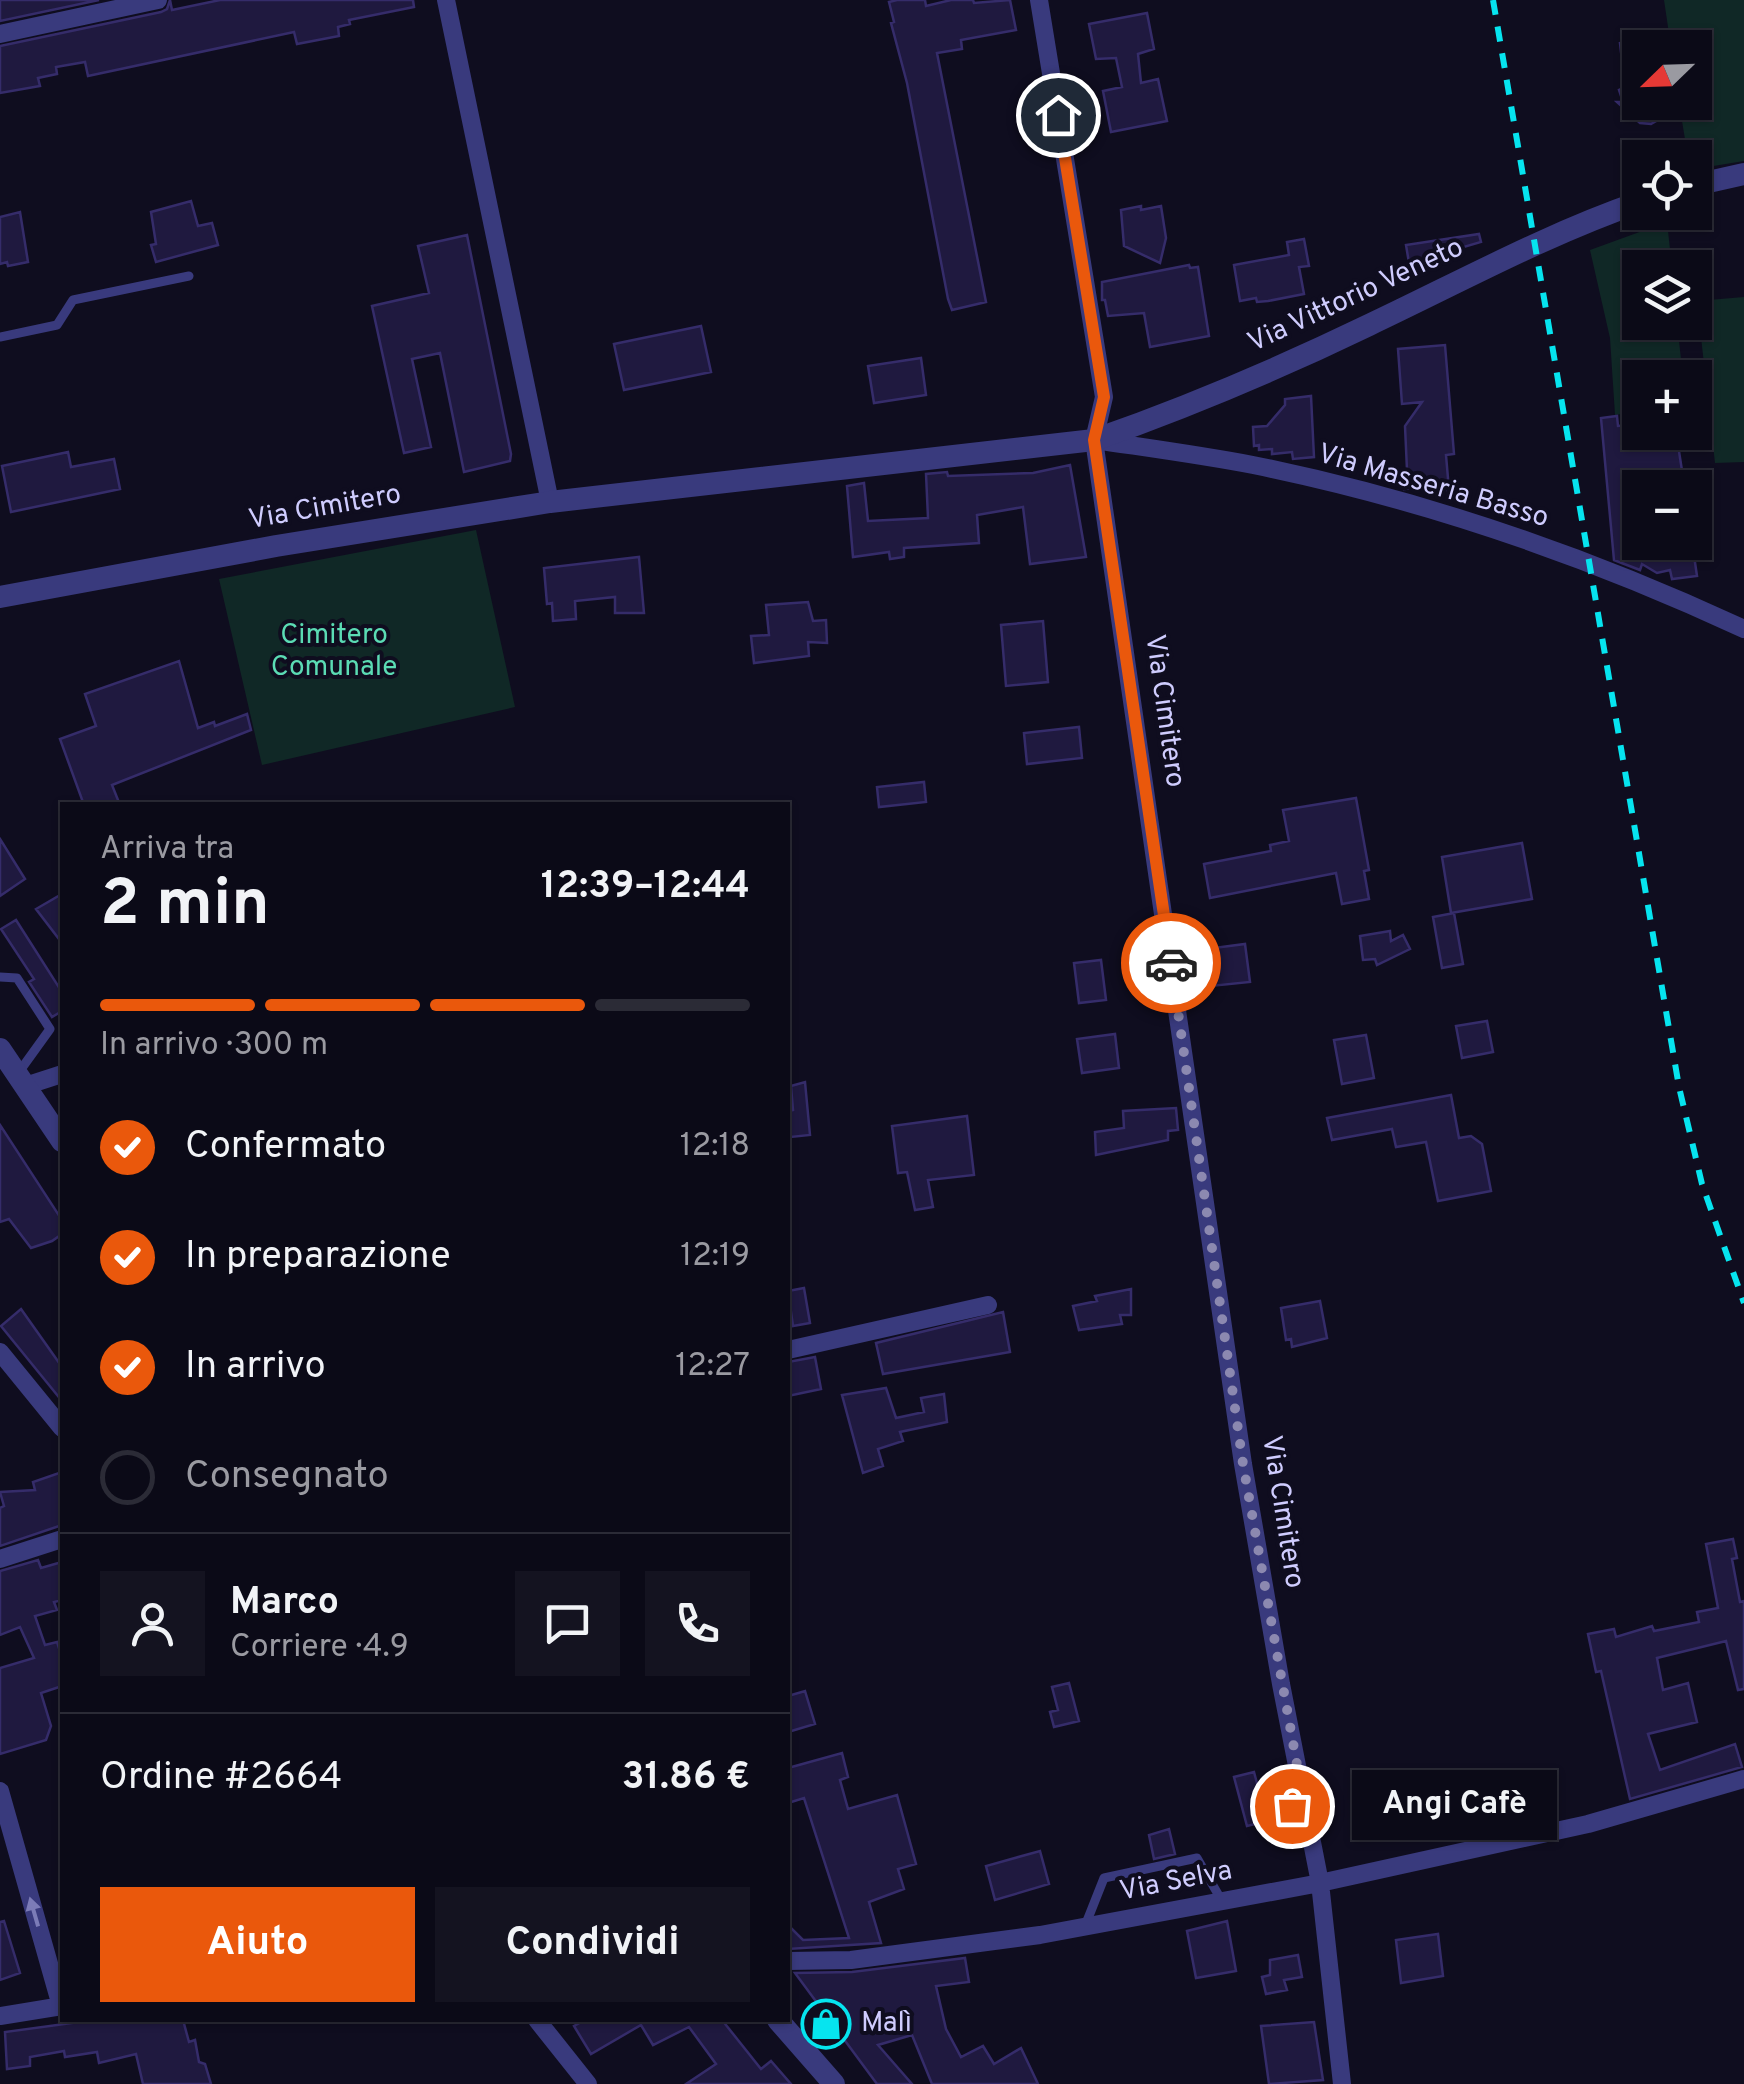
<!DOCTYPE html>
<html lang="it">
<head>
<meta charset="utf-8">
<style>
  :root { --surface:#0b0a17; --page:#141320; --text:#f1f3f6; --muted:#9a9aa1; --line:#2b2b36; --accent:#ea580c }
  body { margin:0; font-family:Overpass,sans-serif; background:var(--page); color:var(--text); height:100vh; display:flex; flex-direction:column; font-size:38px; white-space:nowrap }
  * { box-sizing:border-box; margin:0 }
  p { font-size:32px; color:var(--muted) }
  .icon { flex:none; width:55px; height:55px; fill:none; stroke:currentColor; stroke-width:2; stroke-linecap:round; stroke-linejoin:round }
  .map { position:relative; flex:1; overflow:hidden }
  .details { position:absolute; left:60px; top:802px; width:730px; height:1220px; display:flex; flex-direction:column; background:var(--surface); border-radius:0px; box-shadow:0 2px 8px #0004,0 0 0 2px var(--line) }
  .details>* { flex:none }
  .needle { width:65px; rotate:247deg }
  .fabs { position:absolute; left:1622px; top:30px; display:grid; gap:20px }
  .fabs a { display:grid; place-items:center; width:90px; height:90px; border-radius:0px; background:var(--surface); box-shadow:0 2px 8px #0004,0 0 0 2px var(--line); font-size:50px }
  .pin { position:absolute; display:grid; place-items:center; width:85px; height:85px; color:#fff; margin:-42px; border:5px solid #fff; border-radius:50%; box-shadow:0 2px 10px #0007 }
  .courier { position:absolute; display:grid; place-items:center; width:100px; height:100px; margin:-50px; border:8px solid #ea580c; border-radius:50%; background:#fff; color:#222; box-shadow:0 2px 12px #0007 }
  .bubble { position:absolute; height:70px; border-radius:0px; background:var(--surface); box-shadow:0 2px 8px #0004,0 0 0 2px var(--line); font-size:32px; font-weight:700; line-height:70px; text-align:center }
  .headline em { font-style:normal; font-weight:700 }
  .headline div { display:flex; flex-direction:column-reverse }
  .headline { display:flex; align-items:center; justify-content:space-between; height:170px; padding:0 40px }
  h1 { font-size:65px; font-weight:700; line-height:75px }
  .bar { display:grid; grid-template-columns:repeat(4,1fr); gap:15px 10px; align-content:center; height:120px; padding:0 40px }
  .bar i { height:12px; border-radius:8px; background:var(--line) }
  .bar .selected { background:var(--accent) }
  .bar p { grid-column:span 4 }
  .line { display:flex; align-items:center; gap:25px; padding:0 40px; border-top:2px solid var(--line) }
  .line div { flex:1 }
  .round { display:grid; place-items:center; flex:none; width:105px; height:105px; border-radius:0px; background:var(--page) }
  ol { padding:0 40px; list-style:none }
  li { display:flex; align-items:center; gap:30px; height:110px }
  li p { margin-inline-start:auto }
  li .icon { padding:10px; border-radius:50%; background:var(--accent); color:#fff; stroke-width:4 }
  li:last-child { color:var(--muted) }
  li i { width:55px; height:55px; border:5px solid var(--line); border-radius:50% }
  .action { display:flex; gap:20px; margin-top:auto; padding:20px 40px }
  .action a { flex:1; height:115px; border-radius:0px; background:var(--accent); color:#fff; font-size:40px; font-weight:700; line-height:115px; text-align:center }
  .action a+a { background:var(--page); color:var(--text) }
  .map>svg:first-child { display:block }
</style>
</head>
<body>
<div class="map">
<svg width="1744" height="2084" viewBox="0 0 1744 2084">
  <rect width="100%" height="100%" fill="#0f0d1f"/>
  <path fill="#102826" d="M 1664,0 L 1744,0 L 1744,161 L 1695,169 L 1695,158 L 1688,157 L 1679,103 L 1695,102 L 1695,48 L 1671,47 Z
    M 1667,222 L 1672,267 L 1640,268 L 1640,322 L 1677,323 L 1683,377 L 1640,378 L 1640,411 L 1615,415 L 1610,338 L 1590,250 Z
    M 1744,297 L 1744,462 L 1715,463 L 1697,301 Z
    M 476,530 L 515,707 L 262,765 L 219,579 Z"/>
  <path fill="#1f193f" stroke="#352c6a" stroke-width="2.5" d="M 0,0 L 99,0 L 0,21 Z
    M 170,0 L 172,10 L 220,0 L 413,0 L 414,7 L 349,20 L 350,24 L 338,27 L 339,36 L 297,44 L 294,32 L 88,76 L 85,62 L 56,67 L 57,74 L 38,78 L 40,86 L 0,93 L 0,46 L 161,12 L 167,9 Z
    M 897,0 L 925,0 L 926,6 L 951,0 L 973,0 L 974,3 L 1010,0 L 1016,30 L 961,40 L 962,49 L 937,53 L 986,302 L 952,310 L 948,299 L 907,83 L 891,23 L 894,22 L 889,2 Z
    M 1147,13 L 1154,49 L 1138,54 L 1141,83 L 1158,79 L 1167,121 L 1111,132 L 1103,91 L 1122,87 L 1116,58 L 1096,59 L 1089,24 Z
    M 1640,41 L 1640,102 L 1670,102 L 1665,116 L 1651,124 L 1640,123 L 1617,102 L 1623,102 L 1619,90 L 1625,87 L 1620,43 Z
    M 191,201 L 198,226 L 212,223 L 218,245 L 156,262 L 151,245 L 156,244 L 151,212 Z
    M 1141,206 L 1141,210 L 1161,206 L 1166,238 L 1160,263 L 1124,246 L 1121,210 Z
    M 20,212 L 28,262 L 8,266 L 7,262 L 0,264 L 0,217 Z
    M 1479,234 L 1481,242 L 1409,263 L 1406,245 Z
    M 467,235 L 511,454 L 510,461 L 464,472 L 440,353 L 412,359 L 431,447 L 404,453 L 372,306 L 429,293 L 418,246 Z
    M 1304,239 L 1309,266 L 1299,267 L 1304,294 L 1268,301 L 1257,302 L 1256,298 L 1240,301 L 1234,265 L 1289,255 L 1287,242 Z
    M 1189,265 L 1190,268 L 1198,267 L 1209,336 L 1150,347 L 1144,313 L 1108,316 L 1105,300 L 1102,300 L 1102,282 Z
    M 701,326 L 711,372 L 624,390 L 614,344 Z
    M 1445,345 L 1454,454 L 1446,455 L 1449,490 L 1430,492 L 1421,487 L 1404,489 L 1401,470 L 1407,470 L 1405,426 L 1422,402 L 1402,404 L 1398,349 Z
    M 921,358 L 926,395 L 874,403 L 868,366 Z
    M 1311,396 L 1314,457 L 1293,459 L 1292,452 L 1272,454 L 1272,449 L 1259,450 L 1259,445 L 1254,446 L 1253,427 L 1267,426 L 1285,405 L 1285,399 Z
    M 1617,416 L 1618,426 L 1640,424 L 1640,432 L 1676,432 L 1683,477 L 1642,481 L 1640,542 L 1692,542 L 1697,576 L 1672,579 L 1670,570 L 1657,573 L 1642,564 L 1640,570 L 1614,560 L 1601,418 Z
    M 68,452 L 71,467 L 114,459 L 120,489 L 11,512 L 2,466 Z
    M 1070,465 L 1086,557 L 1030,564 L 1023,507 L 977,515 L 979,543 L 904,548 L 904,557 L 890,559 L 889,552 L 853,557 L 847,486 L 864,483 L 868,521 L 928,518 L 926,474 L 947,472 L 948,476 L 1033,473 Z
    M 639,557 L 644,613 L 615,613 L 615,597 L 575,601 L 576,619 L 553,621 L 552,603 L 547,604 L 544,568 Z
    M 808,602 L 813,621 L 826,620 L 827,643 L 808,642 L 809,656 L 754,663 L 751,636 L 769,635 L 766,605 Z
    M 1043,621 L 1048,682 L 1006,686 L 1001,625 Z
    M 179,661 L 198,728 L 214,722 L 215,726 L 247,714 L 251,730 L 112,785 L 120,805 L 84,805 L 60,739 L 96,726 L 85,694 Z
    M 1079,727 L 1082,758 L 1027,764 L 1024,733 Z
    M 924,782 L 926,802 L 879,807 L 877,787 Z
    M 1356,798 L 1369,870 L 1364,871 L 1369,899 L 1342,904 L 1336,873 L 1210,898 L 1204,864 L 1271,851 L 1270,845 L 1289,841 L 1283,810 Z
    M 0,839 L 25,879 L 0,896 Z
    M 1522,843 L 1532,899 L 1451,913 L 1442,857 Z
    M 62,894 L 62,943 L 36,909 Z
    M 1454,913 L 1463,964 L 1442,968 L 1433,917 Z
    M 16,920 L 62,992 L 62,1011 L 52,1017 L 29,982 L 34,979 L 1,929 Z
    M 1390,931 L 1391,941 L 1403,935 L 1410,949 L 1377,965 L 1375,959 L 1363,960 L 1360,936 Z
    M 1245,944 L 1250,982 L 1211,986 L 1206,949 Z
    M 1101,960 L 1106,1000 L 1079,1003 L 1074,963 Z
    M 1487,1021 L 1493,1052 L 1462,1058 L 1456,1026 Z
    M 1115,1034 L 1119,1068 L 1082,1073 L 1077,1039 Z
    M 1366,1035 L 1374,1078 L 1342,1084 L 1334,1040 Z
    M 805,1082 L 810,1135 L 791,1137 L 788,1111 L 793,1110 L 791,1086 Z
    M 1451,1095 L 1459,1138 L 1471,1136 L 1482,1144 L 1491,1191 L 1438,1201 L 1426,1142 L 1396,1147 L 1392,1129 L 1332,1140 L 1327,1118 Z
    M 1176,1108 L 1178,1130 L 1168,1131 L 1168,1140 L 1096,1155 L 1095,1132 L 1124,1128 L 1123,1111 Z
    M 967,1116 L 974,1175 L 928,1180 L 933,1207 L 915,1210 L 907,1172 L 898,1173 L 892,1126 Z
    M 0,1125 L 62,1220 L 62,1234 L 52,1241 L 31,1248 L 9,1219 L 0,1222 Z
    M 804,1288 L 810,1323 L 793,1326 L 788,1291 Z
    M 1131,1289 L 1131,1315 L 1120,1315 L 1122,1324 L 1079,1330 L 1073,1306 L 1097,1301 L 1095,1296 Z
    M 1320,1301 L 1327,1338 L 1292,1347 L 1291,1339 L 1286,1340 L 1281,1308 Z
    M 21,1309 L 62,1367 L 62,1401 L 1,1326 Z
    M 1003,1312 L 1010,1352 L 883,1374 L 876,1343 Z
    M 815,1357 L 821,1389 L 788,1396 L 788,1362 Z
    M 886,1388 L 896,1418 L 924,1412 L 921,1398 L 944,1394 L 947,1422 L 900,1432 L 903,1441 L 878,1449 L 883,1466 L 863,1473 L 842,1395 Z
    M 62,1472 L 62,1525 L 0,1546 L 0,1508 L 4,1506 L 0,1492 L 35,1490 L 33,1482 Z
    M 1733,1539 L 1737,1558 L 1732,1559 L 1740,1602 L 1744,1601 L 1744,1689 L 1738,1690 L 1726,1641 L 1657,1658 L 1663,1690 L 1688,1683 L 1697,1722 L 1648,1734 L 1660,1770 L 1735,1744 L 1742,1767 L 1630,1799 L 1601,1671 L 1596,1672 L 1588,1634 L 1614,1629 L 1616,1637 L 1652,1626 L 1654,1631 L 1699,1622 L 1697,1612 L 1718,1608 L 1706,1544 Z
    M 38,1560 L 41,1568 L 62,1562 L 62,1600 L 54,1602 L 57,1610 L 35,1616 L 45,1645 L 57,1642 L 62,1658 L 62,1686 L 41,1693 L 51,1726 L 46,1740 L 0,1754 L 0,1668 L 34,1658 L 20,1627 L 0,1635 L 0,1571 Z
    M 1069,1683 L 1079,1721 L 1054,1727 L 1050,1712 L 1058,1710 L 1052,1687 Z
    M 805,1691 L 815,1724 L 788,1732 L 788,1696 Z
    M 842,1753 L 848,1777 L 840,1780 L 848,1809 L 897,1795 L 916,1864 L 898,1869 L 904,1889 L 869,1902 L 881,1943 L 788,1949 L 788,1925 L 803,1940 L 849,1938 L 804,1798 L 788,1803 L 788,1768 Z
    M 1254,1772 L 1267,1821 L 1247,1826 L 1234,1777 Z
    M 1169,1829 L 1175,1854 L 1154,1859 L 1149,1835 Z
    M 1040,1851 L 1049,1884 L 995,1900 L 986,1866 Z
    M 4,1921 L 20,1973 L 0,1980 L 0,1922 Z
    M 1227,1921 L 1236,1971 L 1196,1978 L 1187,1931 Z
    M 1438,1934 L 1443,1976 L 1401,1983 L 1396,1940 Z
    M 1298,1955 L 1302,1977 L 1284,1980 L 1287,1990 L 1266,1994 L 1262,1977 L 1270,1975 L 1270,1960 Z
    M 965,1958 L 969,1982 L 936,1986 L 946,2029 L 961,2057 L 983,2046 L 994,2064 L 1021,2048 L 1038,2084 L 932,2084 L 912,2035 L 878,2045 L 912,2084 L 877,2084 L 795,1973 L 852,1972 Z
    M 94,2020 L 183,2020 L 189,2042 L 195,2040 L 199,2062 L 205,2064 L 211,2084 L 143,2084 L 136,2054 L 99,2063 L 97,2052 L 65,2057 L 64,2051 L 30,2057 L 30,2066 L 7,2069 L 5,2032 Z
    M 585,2020 L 722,2020 L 761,2069 L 771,2061 L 791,2084 L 686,2084 L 716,2064 L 689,2027 L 653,2045 L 641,2025 L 591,2054 L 574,2026 Z
    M 1314,2022 L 1323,2080 L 1269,2084 L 1261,2026 Z"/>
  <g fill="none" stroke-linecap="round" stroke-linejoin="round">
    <path stroke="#393a7d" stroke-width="9" d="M 0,337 L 57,325 L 73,300 L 189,276
      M 0,977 L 17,978 L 50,1029 L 19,1072
      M 1085,1926 L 1104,1878 L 1197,1858 L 1222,1901"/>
    <path stroke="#393a7d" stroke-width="18" d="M 446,0 L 550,502
      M 1039,0 L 1104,397 L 1094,440 L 1243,1464 L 1281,1684 L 1320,1883 L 1342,2084
      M 0,34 L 158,0
      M 1095,440 C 1148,448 1201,455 1253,465 C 1421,499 1589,557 1744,629
      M 25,1086 L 62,1074
      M 788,1350 L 988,1305
      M 0,1352 L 62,1428
      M 0,1559 L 62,1539
      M 0,1791 L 61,2006
      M 788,1961 L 851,1960 L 1040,1935 L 1320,1883 L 1588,1824 L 1744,1779
      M 0,2016 L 62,2006
      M 537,2020 L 588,2084"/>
    <path stroke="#393a7d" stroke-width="22" d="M 1695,185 L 1744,174
      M 0,597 L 276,546 L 550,502 L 1094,440 C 1188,407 1280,368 1369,325 C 1458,283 1547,234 1640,202
      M 0,1049 L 62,1141
      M 778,2020 L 834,2084"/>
    <path stroke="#06e4ef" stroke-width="6" stroke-dasharray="15 12" stroke-linecap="butt" d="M 1493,0 L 1679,1087 L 1702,1184 L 1744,1303"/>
  </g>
  <defs><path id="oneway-solid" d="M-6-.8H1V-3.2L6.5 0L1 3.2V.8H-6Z" transform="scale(2.5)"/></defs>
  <use fill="#7c7cb7" href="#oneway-solid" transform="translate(34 1912) rotate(-106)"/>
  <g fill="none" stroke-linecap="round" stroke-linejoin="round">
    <path stroke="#8c89b0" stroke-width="10" stroke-dasharray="0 18" d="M 1171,963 L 1243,1464 L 1304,1804 L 1292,1806"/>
    <path stroke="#ea580c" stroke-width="12" d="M 1058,115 L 1104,397 L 1094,440 L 1171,963"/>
  </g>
  <defs>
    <g id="shop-ring" transform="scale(2.5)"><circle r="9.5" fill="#0f0d1f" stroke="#06e4ef" stroke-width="1.5"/><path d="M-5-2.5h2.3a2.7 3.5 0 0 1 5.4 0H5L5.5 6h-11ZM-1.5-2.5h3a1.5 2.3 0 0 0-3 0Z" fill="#06e4ef"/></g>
  </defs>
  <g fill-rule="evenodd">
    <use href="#shop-ring" x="826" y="2024"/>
  </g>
  <g text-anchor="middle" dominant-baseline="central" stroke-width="8" stroke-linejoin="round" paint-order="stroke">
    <g font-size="28" fill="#cfccfe" stroke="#0f0d1f">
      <text transform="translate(1356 296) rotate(-25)">Via Vittorio Veneto</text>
      <text transform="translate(1433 487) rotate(16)">Via Masseria Basso</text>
      <text transform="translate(325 508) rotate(-10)">Via Cimitero</text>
      <text transform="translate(1164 711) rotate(82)">Via Cimitero</text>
      <text transform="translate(1282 1512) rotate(81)">Via Cimitero</text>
      <text transform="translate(1176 1882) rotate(-11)">Via Selva</text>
    </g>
    <g font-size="28" fill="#5bdbb4" stroke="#0f0d1f">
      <text x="334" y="636">Cimitero<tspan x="334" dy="32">Comunale</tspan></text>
    </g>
    <g font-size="28" fill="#cfccfe" stroke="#0f0d1f" text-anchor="start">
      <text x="861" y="2024">Malì</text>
    </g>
  </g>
</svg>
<div class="fabs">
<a><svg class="needle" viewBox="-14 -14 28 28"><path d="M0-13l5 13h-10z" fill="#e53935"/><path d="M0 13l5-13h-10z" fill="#9a9aa1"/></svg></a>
<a><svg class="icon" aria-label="locate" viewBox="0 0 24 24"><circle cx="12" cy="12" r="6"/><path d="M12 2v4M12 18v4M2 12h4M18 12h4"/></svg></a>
<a><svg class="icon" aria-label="layers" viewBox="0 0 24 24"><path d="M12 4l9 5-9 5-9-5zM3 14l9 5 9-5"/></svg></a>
<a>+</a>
<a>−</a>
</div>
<div class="pin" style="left:1292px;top:1806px;background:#ea580c"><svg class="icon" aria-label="bag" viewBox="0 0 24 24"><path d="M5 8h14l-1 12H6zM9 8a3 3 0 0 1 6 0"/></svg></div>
<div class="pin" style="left:1058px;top:115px;background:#1f2937"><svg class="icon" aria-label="home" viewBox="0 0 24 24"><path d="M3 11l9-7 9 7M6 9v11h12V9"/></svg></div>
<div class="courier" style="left:1171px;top:963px"><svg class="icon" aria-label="car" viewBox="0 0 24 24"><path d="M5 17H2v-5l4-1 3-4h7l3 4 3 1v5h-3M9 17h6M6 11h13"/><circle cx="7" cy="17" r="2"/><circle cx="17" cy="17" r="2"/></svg></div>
<div class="bubble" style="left:1352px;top:1770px;width:205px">Angi Cafè</div>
<section class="details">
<div class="headline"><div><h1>2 min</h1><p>Arriva tra</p></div><em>12:39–12:44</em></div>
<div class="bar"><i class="selected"></i><i class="selected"></i><i class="selected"></i><i></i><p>In arrivo · 300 m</p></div>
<ol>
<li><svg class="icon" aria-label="check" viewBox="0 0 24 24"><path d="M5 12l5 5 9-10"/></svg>Confermato<p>12:18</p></li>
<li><svg class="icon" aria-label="check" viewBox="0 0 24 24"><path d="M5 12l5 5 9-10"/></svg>In preparazione<p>12:19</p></li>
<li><svg class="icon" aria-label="check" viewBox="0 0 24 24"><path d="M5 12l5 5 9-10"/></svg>In arrivo<p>12:27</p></li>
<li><i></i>Consegnato</li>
</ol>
<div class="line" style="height:180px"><a class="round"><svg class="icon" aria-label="person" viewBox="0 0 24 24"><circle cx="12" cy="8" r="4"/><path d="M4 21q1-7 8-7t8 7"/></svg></a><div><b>Marco</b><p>Corriere · 4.9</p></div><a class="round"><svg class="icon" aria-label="chat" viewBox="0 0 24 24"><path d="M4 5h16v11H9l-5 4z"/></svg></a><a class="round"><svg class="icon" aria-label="phone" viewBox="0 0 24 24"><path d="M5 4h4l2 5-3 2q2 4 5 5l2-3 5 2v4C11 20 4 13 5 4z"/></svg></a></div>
<div class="line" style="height:130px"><div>Ordine #2664</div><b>31.86 €</b></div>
<div class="action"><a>Aiuto</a><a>Condividi</a></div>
</section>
</div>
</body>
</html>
